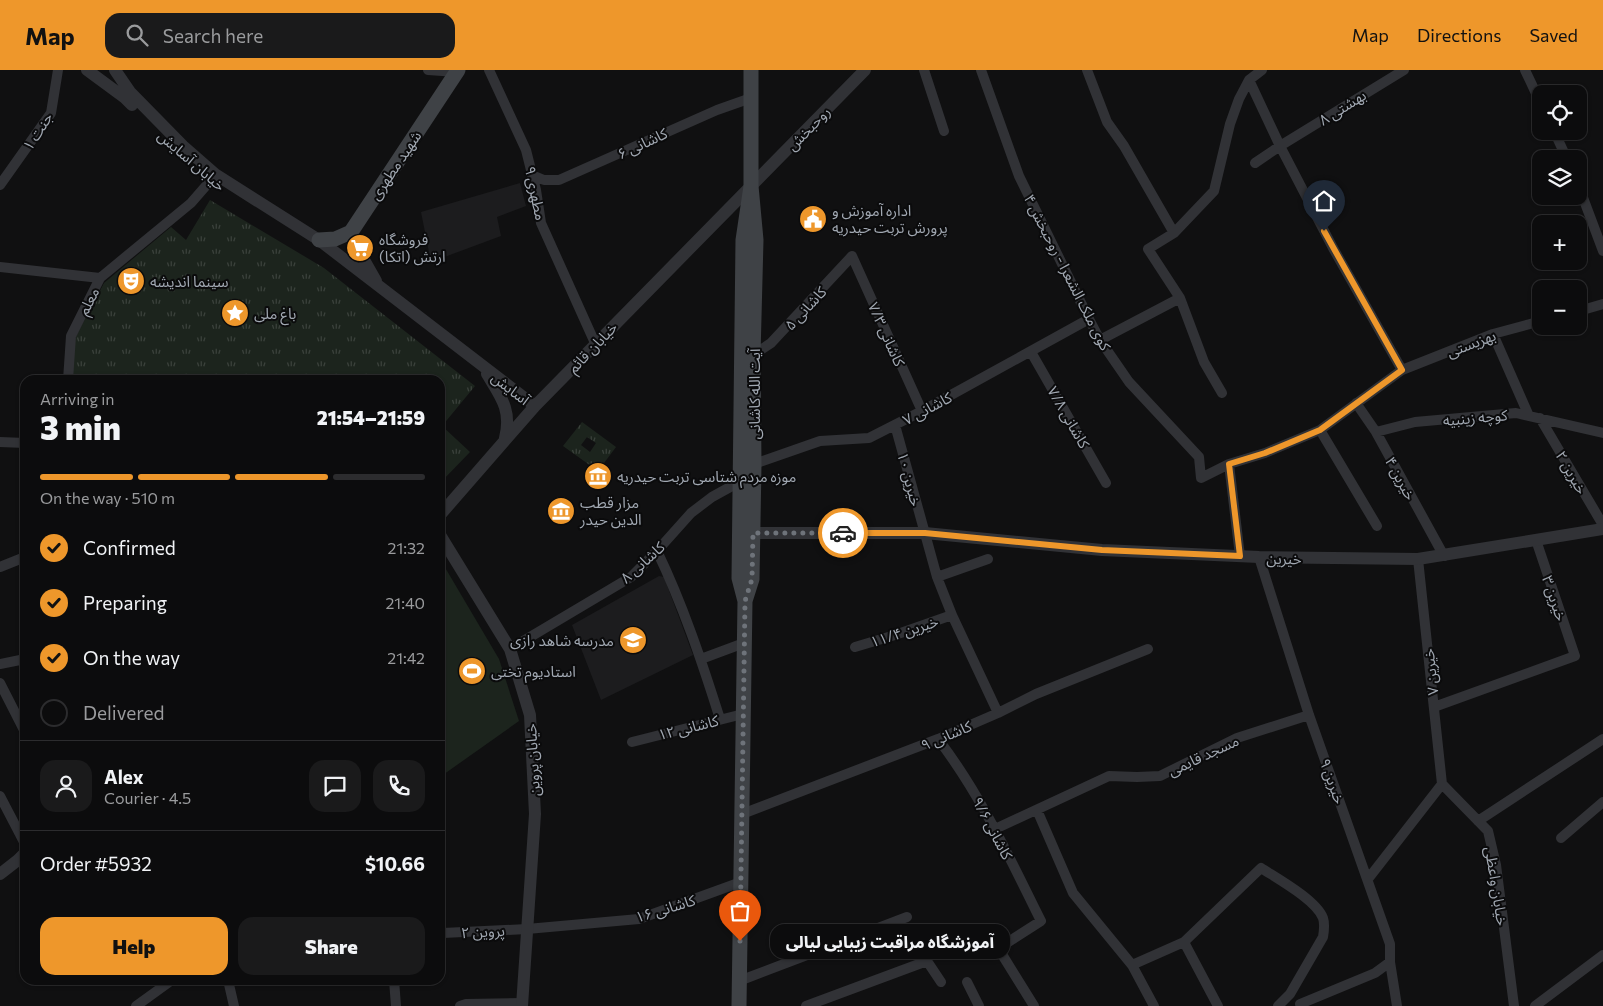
<!DOCTYPE html>
<html lang="en">
<head>
<meta charset="utf-8">
<style>
  :root { --surface:#0c0c0d; --page:#1a1a1b; --text:#f1f3f6; --muted:#9a9b9d; --line:#2c2c2e; --accent:#ee972b }
  body { margin:0; font-family:Commissioner,"Noto Sans Arabic",sans-serif; background:var(--page); color:var(--text); height:100vh; display:flex; flex-direction:column; font-size:19px; white-space:nowrap }
  * { box-sizing:border-box; margin:0 }
  p { font-size:16px; color:var(--muted) }
  .icon { flex:none; width:28px; height:28px; fill:none; stroke:currentColor; stroke-width:2; stroke-linecap:round; stroke-linejoin:round }
  .map { position:relative; flex:1; overflow:hidden }
  .sheet { position:absolute; left:20px; top:305px; width:425px; height:610px; display:flex; flex-direction:column; background:var(--surface); border-radius:15px; box-shadow:0 1px 4px #0004,0 0 0 1px var(--line) }
  .sheet>* { flex:none }
  .buttons { position:absolute; left:1532px; top:15px; display:grid; gap:10px }
  .buttons a { display:grid; place-items:center; width:55px; height:55px; border-radius:10px; background:var(--surface); box-shadow:0 1px 4px #0004,0 0 0 1px var(--line); font-size:25px }
  .pin { position:absolute; display:grid; place-items:center; width:42px; height:42px; color:#fff; margin:-51px -21px; border-radius:50% 50% 50% 0; rotate:-45deg; box-shadow:0 0 5px #0007 }
  .pin .icon { rotate:45deg }
  .courier { position:absolute; display:grid; place-items:center; width:50px; height:50px; margin:-25px; border:4px solid #ee972b; border-radius:50%; background:#fff; color:#222; box-shadow:0 1px 6px #0007 }
  .bubble { position:absolute; height:35px; border-radius:15px; background:var(--surface); box-shadow:0 1px 4px #0004,0 0 0 1px var(--line); font-size:16px; font-weight:800; line-height:35px; text-align:center }
  .overview em { font-style:normal; font-weight:800 }
  .overview div { display:flex; flex-direction:column-reverse }
  .overview { display:flex; align-items:center; justify-content:space-between; height:85px; padding:0 20px }
  h1 { font-size:32px; font-weight:800; line-height:38px }
  .bar { display:grid; grid-template-columns:repeat(4,1fr); gap:8px 5px; align-content:center; height:60px; padding:0 20px }
  .bar i { height:6px; border-radius:4px; background:var(--line) }
  .bar .current { background:var(--accent) }
  .bar p { grid-column:span 4 }
  .line { display:flex; align-items:center; gap:12px; padding:0 20px; border-top:1px solid var(--line) }
  .line div { flex:1 }
  .round { display:grid; place-items:center; flex:none; width:52px; height:52px; border-radius:15px; background:var(--page) }
  ol { padding:0 20px; list-style:none }
  li { display:flex; align-items:center; gap:15px; height:55px }
  li p { margin-inline-start:auto }
  li .icon { padding:5px; border-radius:50%; background:var(--accent); color:#111; stroke-width:4 }
  li:last-child { color:var(--muted) }
  li i { width:28px; height:28px; border:2px solid var(--line); border-radius:50% }
  .action { display:flex; gap:10px; margin-top:auto; padding:10px 20px }
  .action a { flex:1; height:58px; border-radius:15px; background:var(--accent); color:#111; font-size:20px; font-weight:800; line-height:58px; text-align:center }
  .action a+a { background:var(--page); color:var(--text) }
  header { display:flex; align-items:center; gap:30px; box-sizing:border-box; height:70px; padding:0 25px; background:var(--accent); color:#111 }
  header strong { font-size:24px }
  nav { display:flex; gap:28px; margin-inline-start:auto; font-size:18px }
  .search { width:350px; height:45px; background:var(--page); display:flex; align-items:center; gap:12px; box-sizing:border-box; padding:0 18px; border-radius:15px; color:var(--muted); font-size:19px }
  .map>svg:first-child { display:block }
</style>
</head>
<body>
<header>
<strong>Map</strong>
<div class="search"><svg class="icon" aria-label="search" viewBox="0 0 24 24"><circle cx="10" cy="10" r="6"/><path d="M15 15l6 6"/></svg>Search here</div>
<nav><a>Map</a><a>Directions</a><a>Saved</a></nav>
</header>
<div class="map">
<svg width="1603" height="936" viewBox="0 0 1603 936">
  <defs>
    <pattern id="grass-tufts" width="24" height="20" patternUnits="userSpaceOnUse" patternTransform="scale(1.25)"><rect width="24" height="20" fill="#1c241d"/><path d="M3 7l-1-3M5 7V3M7 7l1-3M15 17l-1-3M17 17v-4M19 17l1-3" fill="none" stroke="#3a413b"/></pattern>
  </defs>
  <rect width="100%" height="100%" fill="#101011"/>
  <path fill="#1c1c1e" d="M 520,113 L 526,136 L 497,147 L 501,166 L 431,192 L 421,142 Z
    M 659,506 L 664,507 L 693,585 L 601,630 L 572,555 Z"/>
  <path fill="url(#grass-tufts)" fill-rule="evenodd" d="M 210,130 L 324,198 L 475,316 L 442,356 L 470,382 L 440,413 L 440,310 L 72,310 L 73,272 L 104,213 L 171,157 L 186,170 Z
    M 582,352 L 616,377 L 598,401 L 563,376 ZM 587,367 L 596,373 L 590,382 L 581,375 Z"/>
  <path fill="#1c241d" d="M 440,489 L 499,589 L 519,651 L 440,707 Z"/>
  <g fill="none" stroke-linecap="round" stroke-linejoin="round">
    <path stroke="#313236" stroke-width="10" d="M 428,0 L 457,2
      M 489,0 L 526,80 L 536,120 L 541,153 L 595,273
      M 924,0 L 944,61
      M 981,0 L 1019,106 L 1089,249 L 1100,270 L 1129,312 L 1199,387 L 1201,408 L 1229,394 L 1265,383 L 1320,360 L 1402,300 L 1493,264 L 1541,251
      M 1087,0 L 1107,52 L 1124,76 L 1174,163
      M 1525,0 L 1541,34
      M 1249,10 L 1280,76 L 1404,0
      M 1554,61 L 1567,89
      M 1255,93 L 1280,76 L 1333,178 L 1402,300
      M 532,105 L 544,110 L 559,110 L 717,40 L 751,28
      M 0,115 L 51,43 L 58,0
      M 1579,117 L 1603,181
      M 0,197 L 100,208
      M 1180,228 L 1204,292 L 1222,323
      M 1579,241 L 1603,234
      M 1493,264 L 1529,346
      M 1100,270 L 1180,228 L 1148,179 L 1174,163 L 1214,121 L 1230,54 L 1239,29 L 1249,10 L 1262,0
      M 1031,282 L 1106,413
      M 753,285 L 771,273 L 852,186 L 922,341
      M 68,310 L 71,266 L 100,208 L 191,133 L 211,110
      M 1356,333 L 1376,362 L 1444,486
      M 1540,348 L 1603,455
      M 895,355 L 937,507 L 952,545 L 998,643
      M 1320,360 L 1377,456
      M 1376,362 L 1415,352 L 1516,343 L 1603,363
      M 0,372 L 25,373
      M 754,394 L 820,371 L 869,368 L 922,341 L 1089,249
      M 1229,394 L 1240,486
      M 657,481 C 683,535 702,592 720,649
      M 1259,487 L 1309,645 L 1390,874 L 1390,892 L 1397,936
      M 1418,489 L 1442,714
      M 0,497 L 25,487
      M 937,507 L 988,489
      M 855,577 L 895,565 L 952,545
      M 510,579 L 631,507 L 657,481 L 691,443 L 712,427 L 741,411
      M 701,589 L 744,573
      M 0,594 L 25,589
      M 0,613 L 25,662
      M 1434,637 L 1575,586 L 1536,470
      M 938,669 C 981,725 1010,789 1041,851 L 1002,876 L 1001,880 L 1003,886 L 1034,936
      M 632,672 L 743,644
      M 1442,714 L 1488,761 L 1496,795 L 1514,936
      M 0,726 L 25,774
      M 1037,740 L 1073,823 L 1132,895 L 1184,872 L 1261,798 C 1278,809 1316,830 1323,848 C 1325,854 1324,861 1323,867 L 1290,924 L 1278,936
      M 742,744 L 938,669 L 998,643 L 1036,624 L 1148,579
      M 1478,751 L 1603,669
      M 995,759 L 1109,706 L 1137,707 L 1160,706 L 1237,668 L 1309,645
      M 1561,768 L 1603,732
      M 1368,809 L 1442,714
      M 440,862 L 443,863 L 527,859 L 639,849 L 741,812
      M 1184,872 L 1218,936
      M 1132,895 L 1154,936
      M 228,910 L 234,936
      M 394,910 L 396,936
      M 739,911 L 907,847
      M 967,912 L 979,936
      M 1300,934 L 1375,903 L 1390,892
      M 136,936 L 172,910
      M 460,936 L 466,934 L 522,933
      M 806,936 L 927,891 L 941,912
      M 1535,936 L 1603,885"/>
    <path stroke="#313236" stroke-width="12" d="M 87,0 L 125,28 L 132,35
      M 115,0 L 130,22 L 183,76 L 215,104 L 319,170 L 535,336
      M 351,162 L 359,181 L 376,211
      M 487,304 C 501,327 512,340 505,368
      M 440,445 L 535,336 L 865,0
      M 753,463 L 925,463 L 1102,480 L 1259,487 L 1418,489 L 1603,459
      M 440,465 L 510,579 L 530,645 L 535,744 L 522,936
      M 0,804 L 18,790 L 25,783"/>
    <path stroke="#3f4246" stroke-width="15" d="M 319,170 L 335,169 L 351,162 L 458,0
      M 745,531 L 752,509 L 754,394 L 753,285 L 756,170 L 751,116 L 751,0
      M 739,936 L 745,531 L 739,508 L 743,170 L 751,116"/>
  </g>
  <g fill="none" stroke-linecap="round" stroke-linejoin="round">
    <path stroke="#6e737a" stroke-width="5" stroke-dasharray="0 9" d="M 740,871 L 745,531 L 752,509 L 753,463 L 843,463"/>
    <path stroke="#ee972b" stroke-width="6" d="M 843,463 L 925,463 L 1102,480 L 1240,486 L 1229,394 L 1265,383 L 1320,360 L 1402,300 L 1324,161"/>
  </g>
  <defs>
    <g id="civic-disc" transform="scale(1.4375)"><circle r="9.5" fill="#ee972b" stroke="#0b0b0c"/><path d="M-.6-6.5H3V-4.5H.6V-3L4-1V1h2V6H-6V1h2V-1L-.6-3ZM-1.2 2.5V6h2.4V2.5Z" fill="#fff"/></g>
    <g id="supermarket-disc" transform="scale(1.4375)"><circle r="9.5" fill="#ee972b" stroke="#0b0b0c"/><path d="M-6-5.5h2.5l.6 2H6L4.5 2H-2.5L-4.4-4H-6ZM-1.5 3.2a1.3 1.3 0 1 0 .1 0ZM3 3.2a1.3 1.3 0 1 0 .1 0Z" fill="#fff"/></g>
    <g id="theatre-disc" transform="scale(1.4375)"><circle r="9.5" fill="#ee972b" stroke="#0b0b0c"/><path d="M-5-5.5Q0-4 5-5.5V0Q5 5 0 6Q-5 5-5 0ZM-3.3-2.5H-1v1.5H-3.3ZM1-2.5H3.3v1.5H1ZM-2.8 1Q0 5.5 2.8 1Z" fill="#fff"/></g>
    <g id="sight-disc" transform="scale(1.4375)"><circle r="9.5" fill="#ee972b" stroke="#0b0b0c"/><path d="M0-6L1.8-2.2L6-1.7L2.9 1.2L3.7 5.4L0 3.3L-3.7 5.4L-2.9 1.2L-6-1.7L-1.8-2.2Z" fill="#fff"/></g>
    <g id="museum-disc" transform="scale(1.4375)"><circle r="9.5" fill="#ee972b" stroke="#0b0b0c"/><path d="M0-6L6-3V-2H-6V-3ZM-5-1h2V3h-2ZM-1-1h2V3h-2ZM3-1h2V3H3ZM-6 4H6V6H-6Z" fill="#fff"/></g>
    <g id="school-disc" transform="scale(1.4375)"><circle r="9.5" fill="#ee972b" stroke="#0b0b0c"/><path d="M0-5L7-2L0 1L-7-2ZM-4 1L0 2.5L4 1V4Q0 6-4 4Z" fill="#fff"/></g>
    <g id="stadium-disc" transform="scale(1.4375)"><circle r="9.5" fill="#ee972b" stroke="#0b0b0c"/><path d="M0-5a6.5 5 0 1 0 0 10a6.5 5 0 1 0 0-10ZM-3.5-1.8h7v3.6h-7Z" fill="#fff"/></g>
  </defs>
  <g fill-rule="evenodd">
    <use href="#civic-disc" x="813" y="149"/>
    <use href="#supermarket-disc" x="360" y="178"/>
    <use href="#theatre-disc" x="131" y="211"/>
    <use href="#sight-disc" x="235" y="243"/>
    <use href="#museum-disc" x="598" y="406"/>
    <use href="#museum-disc" x="561" y="441"/>
    <use href="#school-disc" x="633" y="570"/>
    <use href="#stadium-disc" x="472" y="601"/>
  </g>
  <g text-anchor="middle" dominant-baseline="central" stroke-width="4" stroke-linejoin="round" paint-order="stroke">
    <g font-size="15" fill="#a1a8b2" stroke="#0b0b0c">
      <text transform="translate(1342 37) rotate(-32)">بهشتی ۸</text>
      <text transform="translate(808 58) rotate(-46)">روحبخش</text>
      <text transform="translate(37 61) rotate(-57)">جنت ۱</text>
      <text transform="translate(642 73) rotate(-25)">کاشانی ۶</text>
      <text transform="translate(192 90) rotate(41)">خیابان آسایش</text>
      <text transform="translate(395 95) rotate(-56)">شهید مطهری</text>
      <text transform="translate(536 123) rotate(78)">مطهری ۹</text>
      <text transform="translate(1068 202) rotate(63)">کوی ملک الشعرا - روحبخش ۴</text>
      <text transform="translate(88 231) rotate(-63)">معلم</text>
      <text transform="translate(805 238) rotate(-47)">کاشانی ۵</text>
      <text transform="translate(887 264) rotate(66)">کاشانی ۷/۳</text>
      <text transform="translate(1471 273) rotate(-21)">بهزیستی</text>
      <text transform="translate(592 277) rotate(-46)">خیابان قائم</text>
      <text transform="translate(511 318) rotate(38)">آسایش</text>
      <text transform="translate(754 324) rotate(-90)">آیت الله کاشانی</text>
      <text transform="translate(927 338) rotate(-28)">کاشانی ۷</text>
      <text transform="translate(1069 347) rotate(60)">کاشانی ۷/۸</text>
      <text transform="translate(1475 347) rotate(-5)">کوچه زینبیه</text>
      <text transform="translate(1572 402) rotate(60)">خیرین ۲</text>
      <text transform="translate(1401 408) rotate(61)">خیرین ۴</text>
      <text transform="translate(910 409) rotate(75)">خیرین ۱۰</text>
      <text transform="translate(1284 488) rotate(1)">خیرین</text>
      <text transform="translate(642 492) rotate(-42)">کاشانی ۸</text>
      <text transform="translate(1555 528) rotate(71)">خیرین ۳</text>
      <text transform="translate(904 561) rotate(-18)">خیرین ۱۱/۴</text>
      <text transform="translate(1430 602) rotate(-96)">خیرین ۷</text>
      <text transform="translate(688 657) rotate(-14)">کاشانی ۱۲</text>
      <text transform="translate(946 665) rotate(-23)">کاشانی ۹</text>
      <text transform="translate(1203 685) rotate(-25)">مسجد قایمی</text>
      <text transform="translate(532 690) rotate(-93)">خیابان پروین</text>
      <text transform="translate(1333 711) rotate(70)">خیرین ۹</text>
      <text transform="translate(993 758) rotate(62)">کاشانی ۹/۶</text>
      <text transform="translate(1497 816) rotate(81)">خیابان واعظی</text>
      <text transform="translate(665 838) rotate(-17)">کاشانی ۱۶</text>
      <text transform="translate(483 861) rotate(-3)">پروین ۲</text>
    </g>
    <g font-size="15" fill="#a1a8b2" stroke="#0b0b0c" text-anchor="start">
      <text x="832" y="140">اداره آموزش و<tspan x="832" dy="17">پرورش تربت حیدریه</tspan></text>
      <text x="379" y="169">فروشگاه<tspan x="379" dy="17">ارتش (اتکا)</tspan></text>
      <text x="150" y="211">سینما اندیشه</text>
      <text x="254" y="243">باغ ملی</text>
      <text x="617" y="406">موزه مردم شتاسی تربت حیدریه</text>
      <text x="580" y="432">مزار قطب<tspan x="580" dy="17">الدین حیدر</tspan></text>
      <text x="614" y="570" text-anchor="end">مدرسه شاهد رازی</text>
      <text x="491" y="601">استادیوم تختی</text>
    </g>
  </g>
</svg>
<div class="buttons">
<a><svg class="icon" aria-label="locate" viewBox="0 0 24 24"><circle cx="12" cy="12" r="6"/><path d="M12 2v4M12 18v4M2 12h4M18 12h4"/></svg></a>
<a><svg class="icon" aria-label="layers" viewBox="0 0 24 24"><path d="M12 4l9 5-9 5-9-5zM3 14l9 5 9-5"/></svg></a>
<a>+</a>
<a>−</a>
</div>
<div class="pin" style="left:740px;top:871px;background:#ea580c"><svg class="icon" aria-label="bag" viewBox="0 0 24 24"><path d="M5 8h14l-1 12H6zM9 8a3 3 0 0 1 6 0"/></svg></div>
<div class="pin" style="left:1324px;top:161px;background:#1f2937"><svg class="icon" aria-label="home" viewBox="0 0 24 24"><path d="M3 11l9-7 9 7M6 9v11h12V9"/></svg></div>
<div class="courier" style="left:843px;top:463px"><svg class="icon" aria-label="car" viewBox="0 0 24 24"><path d="M5 17H2v-5l4-1 3-4h7l3 4 3 1v5h-3M9 17h6M6 11h13"/><circle cx="7" cy="17" r="2"/><circle cx="17" cy="17" r="2"/></svg></div>
<div class="bubble" style="left:770px;top:854px;width:240px">آموزشگاه مراقبت زیبایی لیالی</div>
<section class="sheet">
<div class="overview"><div><h1>3 min</h1><p>Arriving in</p></div><em>21:54–21:59</em></div>
<div class="bar"><i class="current"></i><i class="current"></i><i class="current"></i><i></i><p>On the way · 510 m</p></div>
<ol>
<li><svg class="icon" aria-label="check" viewBox="0 0 24 24"><path d="M5 12l5 5 9-10"/></svg>Confirmed<p>21:32</p></li>
<li><svg class="icon" aria-label="check" viewBox="0 0 24 24"><path d="M5 12l5 5 9-10"/></svg>Preparing<p>21:40</p></li>
<li><svg class="icon" aria-label="check" viewBox="0 0 24 24"><path d="M5 12l5 5 9-10"/></svg>On the way<p>21:42</p></li>
<li><i></i>Delivered</li>
</ol>
<div class="line" style="height:90px"><a class="round"><svg class="icon" aria-label="person" viewBox="0 0 24 24"><circle cx="12" cy="8" r="4"/><path d="M4 21q1-7 8-7t8 7"/></svg></a><div><b>Alex</b><p>Courier · 4.5</p></div><a class="round"><svg class="icon" aria-label="chat" viewBox="0 0 24 24"><path d="M4 5h16v11H9l-5 4z"/></svg></a><a class="round"><svg class="icon" aria-label="phone" viewBox="0 0 24 24"><path d="M5 4h4l2 5-3 2q2 4 5 5l2-3 5 2v4C11 20 4 13 5 4z"/></svg></a></div>
<div class="line" style="height:65px"><div>Order #5932</div><b>$10.66</b></div>
<div class="action"><a>Help</a><a>Share</a></div>
</section>
</div>
</body>
</html>
